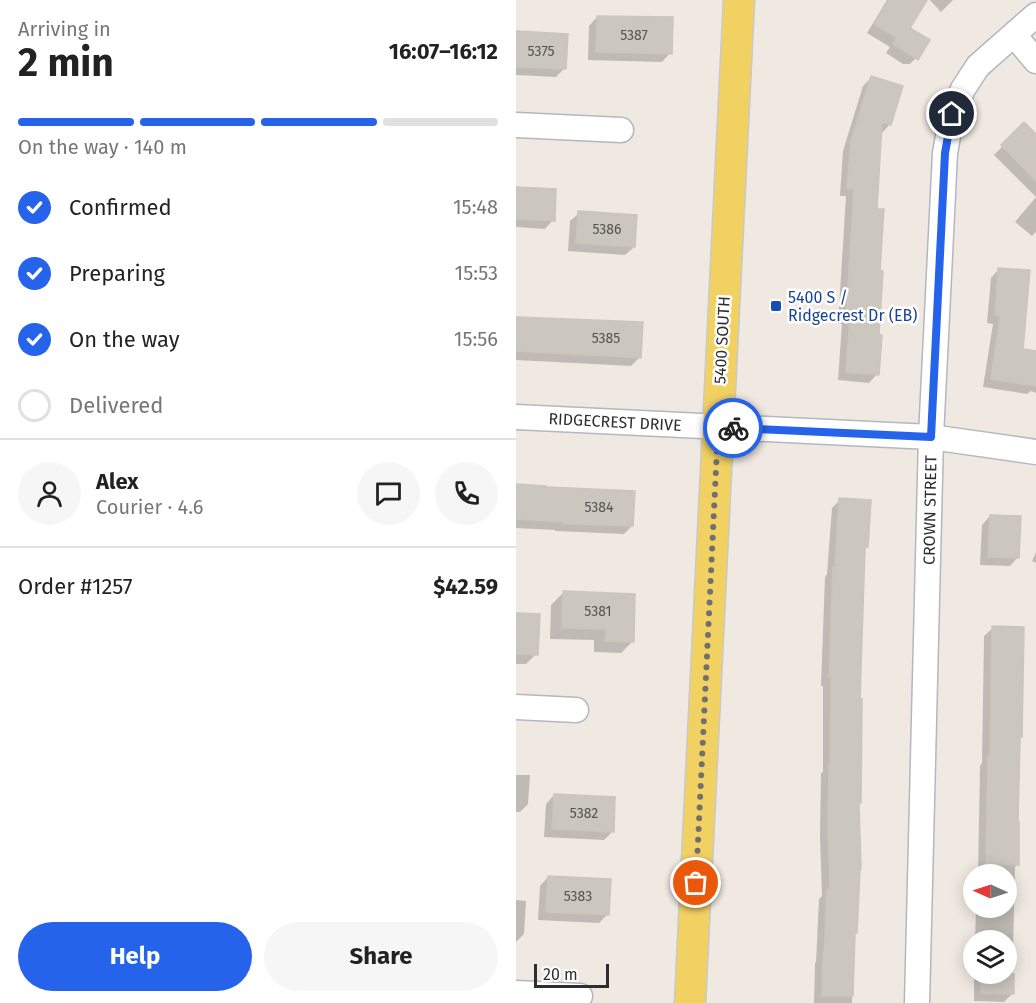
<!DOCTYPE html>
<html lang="en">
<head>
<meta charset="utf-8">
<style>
  :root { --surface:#fff; --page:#f6f6f6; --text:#222; --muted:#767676; --line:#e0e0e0; --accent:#2563eb }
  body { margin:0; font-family:"Fira Sans",sans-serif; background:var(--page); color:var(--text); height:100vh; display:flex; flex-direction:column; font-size:22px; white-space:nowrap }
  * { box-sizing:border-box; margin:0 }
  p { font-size:20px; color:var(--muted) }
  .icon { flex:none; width:33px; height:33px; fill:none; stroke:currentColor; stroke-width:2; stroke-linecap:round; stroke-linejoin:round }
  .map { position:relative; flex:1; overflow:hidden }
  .panel { display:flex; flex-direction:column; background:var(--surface); width:516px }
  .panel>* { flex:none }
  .needle { width:39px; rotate:273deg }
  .buttons { position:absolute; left:447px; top:864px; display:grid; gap:12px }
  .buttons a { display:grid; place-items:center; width:54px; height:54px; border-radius:50%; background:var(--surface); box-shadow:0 3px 15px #0003; font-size:30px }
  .scale { position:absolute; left:18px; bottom:15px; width:75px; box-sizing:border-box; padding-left:6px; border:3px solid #2e2e2e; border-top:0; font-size:16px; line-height:21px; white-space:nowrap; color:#2e2e2e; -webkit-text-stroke:4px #fff; paint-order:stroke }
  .pin { position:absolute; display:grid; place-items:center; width:51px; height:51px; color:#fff; margin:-26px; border:3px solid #fff; border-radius:50%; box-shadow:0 2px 6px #0007 }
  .courier { position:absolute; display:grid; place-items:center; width:60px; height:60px; margin:-30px; border:4px solid #2563eb; border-radius:50%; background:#fff; color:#222; box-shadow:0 2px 8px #0007 }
  .summary em { font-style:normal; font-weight:700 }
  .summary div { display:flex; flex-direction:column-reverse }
  .summary { display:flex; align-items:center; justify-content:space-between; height:102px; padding:0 18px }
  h1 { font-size:39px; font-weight:700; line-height:45px }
  .bar { display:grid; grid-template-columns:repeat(4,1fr); gap:9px 6px; align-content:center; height:72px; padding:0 18px }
  .bar i { height:8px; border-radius:4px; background:var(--line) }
  .bar .on { background:var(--accent) }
  .bar p { grid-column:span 4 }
  .line { display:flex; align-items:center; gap:15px; padding:0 18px; border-top:2px solid var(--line) }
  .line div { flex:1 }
  .round { display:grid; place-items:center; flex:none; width:63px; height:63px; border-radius:32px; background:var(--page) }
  ol { padding:0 18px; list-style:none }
  li { display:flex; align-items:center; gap:18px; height:66px }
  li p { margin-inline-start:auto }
  li .icon { padding:6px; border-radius:50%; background:var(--accent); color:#fff; stroke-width:4 }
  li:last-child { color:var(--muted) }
  li i { width:33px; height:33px; border:3px solid var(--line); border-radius:50% }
  .cta { display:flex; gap:12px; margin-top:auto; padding:12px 18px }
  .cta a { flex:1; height:69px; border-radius:36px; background:var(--accent); color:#fff; font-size:24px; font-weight:700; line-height:69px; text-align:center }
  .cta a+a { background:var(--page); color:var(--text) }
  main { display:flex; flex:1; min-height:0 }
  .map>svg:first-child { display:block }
</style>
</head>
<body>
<main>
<section class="panel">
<div class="summary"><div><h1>2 min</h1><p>Arriving in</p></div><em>16:07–16:12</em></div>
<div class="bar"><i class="on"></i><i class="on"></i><i class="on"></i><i></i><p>On the way · 140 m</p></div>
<ol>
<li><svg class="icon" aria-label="check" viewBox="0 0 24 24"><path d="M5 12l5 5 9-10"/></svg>Confirmed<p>15:48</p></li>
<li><svg class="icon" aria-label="check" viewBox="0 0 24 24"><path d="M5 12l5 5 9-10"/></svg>Preparing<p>15:53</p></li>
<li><svg class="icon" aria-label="check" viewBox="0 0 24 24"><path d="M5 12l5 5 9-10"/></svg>On the way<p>15:56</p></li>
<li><i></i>Delivered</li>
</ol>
<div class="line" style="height:108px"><a class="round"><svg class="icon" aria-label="person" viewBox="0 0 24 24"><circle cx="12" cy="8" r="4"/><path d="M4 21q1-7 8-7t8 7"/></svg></a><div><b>Alex</b><p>Courier · 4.6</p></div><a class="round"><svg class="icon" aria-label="chat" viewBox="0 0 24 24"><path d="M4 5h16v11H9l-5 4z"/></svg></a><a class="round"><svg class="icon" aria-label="phone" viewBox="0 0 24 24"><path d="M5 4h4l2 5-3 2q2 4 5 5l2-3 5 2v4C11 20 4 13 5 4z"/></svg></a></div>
<div class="line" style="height:78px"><div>Order #1257</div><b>$42.59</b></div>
<div class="cta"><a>Help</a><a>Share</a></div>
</section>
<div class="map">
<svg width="520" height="1003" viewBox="0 0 520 1003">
  <rect width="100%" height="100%" fill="#efe9e1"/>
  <path fill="#0003" d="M 371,0 L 409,0 L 392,28 L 403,55 L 394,64 L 387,64 L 370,53 L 374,47 L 351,33 Z
    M 414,0 L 437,0 L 425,12 Z
    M 81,17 L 154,53 L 146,62 L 72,60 L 73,26 Z
    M 0,33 L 48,69 L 40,77 L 0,75 Z
    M 355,78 L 374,124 L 366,133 L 364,132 L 360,210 L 362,272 L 361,374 L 353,383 L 322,380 L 326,324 L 322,324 L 330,196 L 324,196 L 327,151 L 347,86 Z
    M 508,124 L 520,136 L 520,232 L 516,236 L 499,222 L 520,197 L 478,155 Z
    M 0,189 L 37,220 L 29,229 L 0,227 Z
    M 63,213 L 118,247 L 109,255 L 52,251 L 54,221 Z
    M 483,269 L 506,350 L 520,353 L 520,393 L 515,391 L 511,394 L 467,387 L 477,324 L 471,323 L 475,278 Z
    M 0,318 L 123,358 L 115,366 L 0,360 Z
    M 0,486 L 116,526 L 108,534 L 39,531 L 39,530 L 0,528 Z
    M 324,500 L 350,546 L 347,549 L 343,700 L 344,803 L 341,805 L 336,1003 L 298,1003 L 299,963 L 300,962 L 303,899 L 306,896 L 304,836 L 305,773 L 307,772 L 307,686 L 305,686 L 309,577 L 311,574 L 316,508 Z
    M 474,516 L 502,557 L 494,566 L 464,565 L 466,525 Z
    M 520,552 L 520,563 L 516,561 Z
    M 47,593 L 117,641 L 105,653 L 78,652 L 78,640 L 34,639 L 35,605 Z
    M 0,615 L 20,654 L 10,664 L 0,664 Z
    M 477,628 L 503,738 L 501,864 L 499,867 L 496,994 L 488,1002 L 458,1001 L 458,974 L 490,974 L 490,940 L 459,940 L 460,908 L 490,908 L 490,874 L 462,874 L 464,766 L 466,763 L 468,636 Z
    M 0,775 L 14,775 L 12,804 L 4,812 L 0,812 Z
    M 38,795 L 97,831 L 88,840 L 28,837 L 30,804 Z
    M 32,877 L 91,915 L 83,923 L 22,920 L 24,886 Z
    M 0,900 L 10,901 L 8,934 L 0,942 Z"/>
  <path fill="#cbc7bf" stroke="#cbc5ba" stroke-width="1.5" d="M 373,0 L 411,0 L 394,28 L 414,40 L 402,60 L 377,44 L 381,38 L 358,24 Z
    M 81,16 L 157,17 L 156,54 L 80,52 Z
    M 0,31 L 52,34 L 50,69 L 0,67 Z
    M 355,76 L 387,86 L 375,125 L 366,122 L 361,209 L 368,209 L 364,270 L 367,271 L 363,335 L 366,335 L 363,375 L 330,372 L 334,316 L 330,316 L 338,189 L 331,188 L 335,141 Z
    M 508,122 L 520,134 L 520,181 L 485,145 Z
    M 0,187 L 40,189 L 39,221 L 0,219 Z
    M 62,211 L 121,215 L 119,247 L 60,243 Z
    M 482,268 L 514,270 L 507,349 L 520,351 L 520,386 L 475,379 L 484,316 L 479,315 Z
    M 0,317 L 127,322 L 125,358 L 0,351 Z
    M 0,484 L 30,486 L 30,487 L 119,491 L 117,526 L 47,524 L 47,522 L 0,519 Z
    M 323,498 L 355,500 L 352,547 L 349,547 L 344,699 L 346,699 L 345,803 L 343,803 L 345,869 L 344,869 L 341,933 L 339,933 L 337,996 L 306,996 L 307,953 L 308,953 L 311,889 L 314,889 L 312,827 L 313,763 L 314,763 L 315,678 L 313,678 L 317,567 L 319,567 Z
    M 474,515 L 505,516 L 503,558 L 472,557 Z
    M 47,591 L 119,594 L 118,642 L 89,641 L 90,629 L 46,628 Z
    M 0,613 L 24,614 L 22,655 L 0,654 Z
    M 476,626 L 508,627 L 506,737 L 504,737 L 502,822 L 503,822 L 503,865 L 470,864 L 472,756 L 474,756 Z
    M 38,794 L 99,797 L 98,832 L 36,829 Z
    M 32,876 L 95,879 L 93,915 L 30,912 Z
    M 465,974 L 498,974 L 498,994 L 465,994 Z"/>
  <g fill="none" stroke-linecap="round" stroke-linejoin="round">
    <g stroke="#b4b7c1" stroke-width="27">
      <path id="minor" d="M 498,35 L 520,61
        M 0,125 L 105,130
        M 0,417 L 415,437 L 520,452
        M 0,707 L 60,710
        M 0,993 L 64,996
        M 401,1003 L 415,437 L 429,153 L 436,114 L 447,89 L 462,66 L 520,15"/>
    </g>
    <g stroke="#c9c9c9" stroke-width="33">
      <path id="major" d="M 174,1003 L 223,0"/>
    </g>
    <use href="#minor" stroke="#fff" stroke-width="24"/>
    <use href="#major" stroke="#f2d163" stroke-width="30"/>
  </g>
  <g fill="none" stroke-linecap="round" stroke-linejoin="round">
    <path stroke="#726f6d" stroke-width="6" stroke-dasharray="0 10.8" d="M 180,883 L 202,428 L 217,428"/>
    <path stroke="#2563eb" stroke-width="8" d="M 217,428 L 415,437 L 429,153 L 436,114"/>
  </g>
  <rect fill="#1a4fb4" stroke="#fff" stroke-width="2" x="254" y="300" width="12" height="12" rx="3"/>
  <g text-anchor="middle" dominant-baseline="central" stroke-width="5" stroke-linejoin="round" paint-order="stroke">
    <g font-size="14" fill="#555452">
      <text x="118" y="35">5387</text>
      <text x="25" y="51">5375</text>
      <text x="91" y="229">5386</text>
      <text x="90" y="338">5385</text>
      <text x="83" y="507">5384</text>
      <text x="82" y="611">5381</text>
      <text x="68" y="813">5382</text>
      <text x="62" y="896">5383</text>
    </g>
    <g font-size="16" fill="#164399" stroke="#fff" text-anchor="start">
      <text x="272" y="297">5400 S /<tspan x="272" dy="18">Ridgecrest Dr (EB)</tspan></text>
    </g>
    <g font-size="16" fill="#2e2e2e" stroke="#fff">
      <text transform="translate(206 340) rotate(-87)">5400 SOUTH</text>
      <text transform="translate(99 422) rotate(3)">RIDGECREST DRIVE</text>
      <text transform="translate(414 510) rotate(-89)">CROWN STREET</text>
    </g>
  </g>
</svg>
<div class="buttons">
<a><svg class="needle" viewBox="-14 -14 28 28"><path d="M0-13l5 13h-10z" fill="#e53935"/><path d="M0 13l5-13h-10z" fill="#767676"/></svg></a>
<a><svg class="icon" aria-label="layers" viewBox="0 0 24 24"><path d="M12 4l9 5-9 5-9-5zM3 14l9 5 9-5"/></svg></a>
</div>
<div class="scale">20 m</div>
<div class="pin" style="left:180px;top:883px;background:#ea580c"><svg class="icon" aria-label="bag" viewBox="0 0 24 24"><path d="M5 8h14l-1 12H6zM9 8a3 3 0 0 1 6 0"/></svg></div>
<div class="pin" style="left:436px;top:114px;background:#1f2937"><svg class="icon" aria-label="home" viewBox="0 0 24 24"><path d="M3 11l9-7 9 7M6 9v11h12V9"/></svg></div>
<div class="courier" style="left:217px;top:428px"><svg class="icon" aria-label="bike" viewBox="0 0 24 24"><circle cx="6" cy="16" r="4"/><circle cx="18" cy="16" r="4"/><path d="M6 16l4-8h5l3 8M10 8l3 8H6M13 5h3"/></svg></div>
</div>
</main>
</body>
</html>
